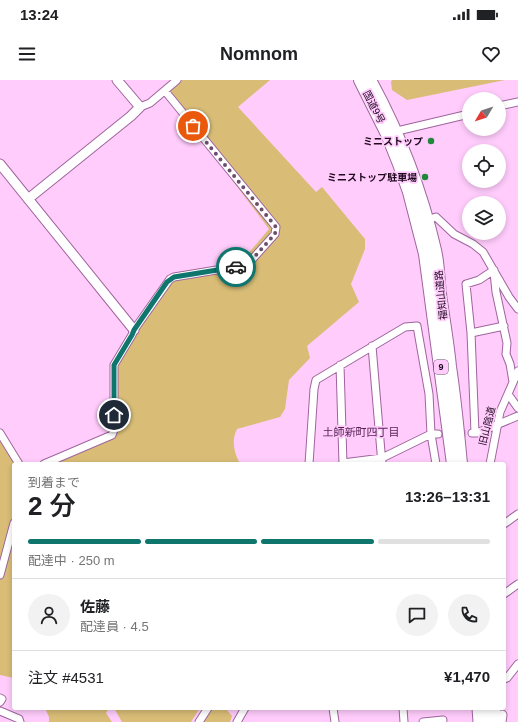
<!DOCTYPE html>
<html lang="ja">
<head>
<meta charset="utf-8">
<style>
  :root { --surface:#fff; --page:#f2f2f2; --text:#202124; --muted:#757577; --line:#e0e0e0; --accent:#0f766e }
  body { margin:0; font-family:Helvetica,"Noto Sans JP",sans-serif; background:var(--page); color:var(--text); height:100vh; display:flex; flex-direction:column; font-size:15px; white-space:nowrap }
  * { box-sizing:border-box; margin:0 }
  p { font-size:13px; color:var(--muted) }
  .icon { flex:none; width:22px; height:22px; fill:none; stroke:currentColor; stroke-width:2; stroke-linecap:round; stroke-linejoin:round }
  .map { position:relative; flex:1; overflow:hidden }
  .panel { position:absolute; left:12px; top:382px; width:494px; height:248px; display:flex; flex-direction:column; background:var(--surface); border-radius:4px; box-shadow:0 2px 6px #0003 }
  .panel>* { flex:none }
  .needle { width:26px; rotate:231deg }
  .tools { position:absolute; left:462px; top:12px; display:grid; gap:8px }
  .tools a { display:grid; place-items:center; width:44px; height:44px; border-radius:50%; background:var(--surface); box-shadow:0 2px 6px #0003; font-size:20px }
  .pin { position:absolute; display:grid; place-items:center; width:34px; height:34px; color:#fff; margin:-17px; border:2px solid #fff; border-radius:50%; box-shadow:0 1px 4px #0007 }
  .courier { position:absolute; display:grid; place-items:center; width:40px; height:40px; margin:-20px; border:3px solid #0f766e; border-radius:50%; background:#fff; color:#222; box-shadow:0 1px 5px #0007 }
  .overview em { font-style:normal; font-weight:600 }
  .overview div { display:flex; flex-direction:column-reverse }
  .overview { display:flex; align-items:center; justify-content:space-between; height:68px; padding:0 16px }
  h1 { font-size:26px; font-weight:600; line-height:30px }
  .bar { display:grid; grid-template-columns:repeat(4,1fr); gap:6px 4px; align-content:center; height:48px; padding:0 16px }
  .bar i { height:5px; border-radius:3px; background:var(--line) }
  .bar .active { background:var(--accent) }
  .bar p { grid-column:span 4 }
  .line { display:flex; align-items:center; gap:10px; padding:0 16px; border-top:1px solid var(--line) }
  .line div { flex:1 }
  .round { display:grid; place-items:center; flex:none; width:42px; height:42px; border-radius:21px; background:var(--page) }
  .status { display:flex; justify-content:space-between; align-items:center; height:28px; padding:0 20px; background:var(--surface); direction:ltr }
  .status svg { height:11px; fill:currentColor }
  header { display:flex; justify-content:space-between; align-items:center; height:52px; padding:0 16px; background:var(--surface); font-size:18px; font-weight:600 }
  .map>svg:first-child { display:block }
</style>
</head>
<body>
<div class="status"><b>13:24</b><svg viewBox="0 0 49 12"><path d="M0 12V9h3v3zM5 12V6h3v6zM10 12V3h3v9zM15 12V0h3v12zM26 1h20v11H26zM47 4h2v5h-2z"/></svg></div>
<header><svg class="icon" aria-label="menu" viewBox="0 0 24 24"><path d="M4 6h16M4 12h16M4 18h16"/></svg>Nomnom<svg class="icon" aria-label="heart" viewBox="0 0 24 24"><path d="M12 20l-8-8c-3-5 5-10 8-4 3-6 11-1 8 4z"/></svg></header>
<div class="map">
<svg width="518" height="642" viewBox="0 0 518 642">
  <rect width="100%" height="100%" fill="#ffccfc"/>
  <path fill="#d9bd77" d="M 181,0 L 270,0 L 238,27 L 316,112 L 322,107 L 365,159 L 365,169 L 351,204 L 359,222 L 307,266 L 310,278 L 289,300 L 285,329 L 280,337 L 237,349 C 231,361 234,372 240,384 L 50,384 L 116,355 L 116,283 L 168,202 L 241,182 L 269,149 L 166,12 Z
    M 392,0 L 505,0 L 407,20 L 392,10 L 391,2 Z
    M 0,356 L 18,384 L 14,384 L 14,598 L 0,595 Z
    M 45,628 L 109,628 L 106,633 L 112,642 L 49,642 L 49,637 Z
    M 114,628 L 200,628 L 191,642 L 122,642 Z
    M 209,628 L 229,628 L 227,630 L 232,636 L 230,642 L 200,642 Z"/>
  <g fill="none" stroke-linecap="round" stroke-linejoin="round">
    <path stroke="#ddafdb" stroke-width="7" stroke-dasharray="7 3.5" stroke-linecap="butt" d="M 438,354 L 472,353"/>
    <g stroke="#9f659d" stroke-width="9">
      <path id="street" d="M 499,26 L 518,22
        M 140,27 L 150,23 L 177,0
        M 393,52 L 469,34
        M 427,140 L 436,137 L 454,154 L 473,164 L 483,172 L 509,217 L 518,229
        M 494,192 L 496,212 L 507,263 L 506,274 L 510,284 L 513,302
        M 471,253 L 504,246
        M 372,266 L 382,384
        M 340,285 L 343,384
        M 508,314 L 518,328
        M 0,353 L 19,384
        M 472,353 L 477,353 L 518,336
        M 475,353 L 471,253 L 466,204 L 479,200 L 494,190
        M 343,383 L 382,378 L 431,354 L 438,354
        M 44,384 L 112,355 L 114,350 L 114,285 L 132,255 L 134,250 L 170,199 L 174,197 L 247,185 L 275,154 L 276,147 L 165,11
        M 309,384 L 314,309 L 316,300 L 405,247 L 417,246 L 429,314 L 431,354 L 436,384
        M 490,384 L 500,332 L 518,291
        M 504,444 L 518,434
        M 0,495 L 14,443
        M 504,514 L 518,504
        M 504,599 L 507,598 L 518,584
        M 0,618 L 2,619 L 0,622
        M 333,628 L 335,642
        M 403,628 L 404,642
        M 0,631 L 19,639 L 20,642
        M 199,642 L 208,628
        M 237,642 L 245,628
        M 423,642 L 443,640"/>
    </g>
    <g stroke="#9f659d" stroke-width="11">
      <path id="secondary" d="M 0,84 L 134,250
        M 28,119 L 131,36 L 140,27 L 117,0
        M 477,628 L 478,642
        M 501,642 L 502,635"/>
    </g>
    <g stroke="#9f659d" stroke-width="14">
      <path id="highway" d="M 360,0 L 387,54 L 399,84 L 409,112 L 425,174 L 453,384
        M 370,0 C 399,53 421,110 435,170 C 439,187 438,204 441,221 C 444,243 448,265 450,287 C 455,319 458,352 461,384
        M 485,628 L 487,642
        M 494,628 L 495,642"/>
    </g>
    <use href="#street" stroke="#fff" stroke-width="7"/>
    <use href="#secondary" stroke="#fff" stroke-width="9"/>
    <use href="#highway" stroke="#fff" stroke-width="12"/>
  </g>
  <g fill="none" stroke-linecap="round" stroke-linejoin="round">
    <path stroke="#6d4d6c" stroke-width="4" stroke-dasharray="0 7.2" d="M 193,46 L 276,147 L 275,154 L 247,185 L 236,187"/>
    <path stroke="#0f766e" stroke-width="5" d="M 114,335 L 114,285 L 132,255 L 134,250 L 167,202 L 174,197 L 236,187"/>
  </g>
  <g fill="#20873c" stroke="#ffccfc" stroke-width="1.5">
    <circle cx="431" cy="61" r="4"/>
    <circle cx="425" cy="97" r="4"/>
  </g>
  <g text-anchor="middle" dominant-baseline="central" stroke-width="3.5" stroke-linejoin="round" paint-order="stroke">
    <rect fill="#ffccfc" stroke="#624361" stroke-width="1" x="434" y="280" width="14" height="14" rx="3"/>
    <g font-size="9" font-weight="bold" fill="#1e081e">
      <text x="441" y="287">9</text>
    </g>
    <g font-size="10" fill="#1e081e" stroke="#ffccfc">
      <text transform="translate(374 27) rotate(63)">国道9号</text>
      <text transform="translate(441 215) rotate(-96)">福知山道路</text>
      <text transform="translate(487 346) rotate(-76)">旧山陰道</text>
    </g>
    <g font-size="10" font-weight="bold" fill="#1e081e" stroke="#ffccfc" text-anchor="end">
      <text x="423" y="61">ミニストップ</text>
      <text x="417" y="97">ミニストップ駐車場</text>
    </g>
    <g font-size="11" fill="#541f53" stroke="#ffccfc">
      <text x="361" y="352">土師新町四丁目</text>
    </g>
  </g>
</svg>
<div class="tools">
<a><svg class="needle" viewBox="-14 -14 28 28"><path d="M0-13l5 13h-10z" fill="#e53935"/><path d="M0 13l5-13h-10z" fill="#757577"/></svg></a>
<a><svg class="icon" aria-label="locate" viewBox="0 0 24 24"><circle cx="12" cy="12" r="6"/><path d="M12 2v4M12 18v4M2 12h4M18 12h4"/></svg></a>
<a><svg class="icon" aria-label="layers" viewBox="0 0 24 24"><path d="M12 4l9 5-9 5-9-5zM3 14l9 5 9-5"/></svg></a>
</div>
<div class="pin" style="left:193px;top:46px;background:#ea580c"><svg class="icon" aria-label="bag" viewBox="0 0 24 24"><path d="M5 8h14l-1 12H6zM9 8a3 3 0 0 1 6 0"/></svg></div>
<div class="pin" style="left:114px;top:335px;background:#1f2937"><svg class="icon" aria-label="home" viewBox="0 0 24 24"><path d="M3 11l9-7 9 7M6 9v11h12V9"/></svg></div>
<div class="courier" style="left:236px;top:187px"><svg class="icon" aria-label="car" viewBox="0 0 24 24"><path d="M5 17H2v-5l4-1 3-4h7l3 4 3 1v5h-3M9 17h6M6 11h13"/><circle cx="7" cy="17" r="2"/><circle cx="17" cy="17" r="2"/></svg></div>
<section class="panel">
<div class="overview"><div><h1>2 分</h1><p>到着まで</p></div><em>13:26–13:31</em></div>
<div class="bar"><i class="active"></i><i class="active"></i><i class="active"></i><i></i><p>配達中 · 250 m</p></div>
<div class="line" style="height:72px"><a class="round"><svg class="icon" aria-label="person" viewBox="0 0 24 24"><circle cx="12" cy="8" r="4"/><path d="M4 21q1-7 8-7t8 7"/></svg></a><div><b>佐藤</b><p>配達員 · 4.5</p></div><a class="round"><svg class="icon" aria-label="chat" viewBox="0 0 24 24"><path d="M4 5h16v11H9l-5 4z"/></svg></a><a class="round"><svg class="icon" aria-label="phone" viewBox="0 0 24 24"><path d="M5 4h4l2 5-3 2q2 4 5 5l2-3 5 2v4C11 20 4 13 5 4z"/></svg></a></div>
<div class="line" style="height:52px"><div>注文 #4531</div><b>¥1,470</b></div>
</section>
</div>
</body>
</html>
